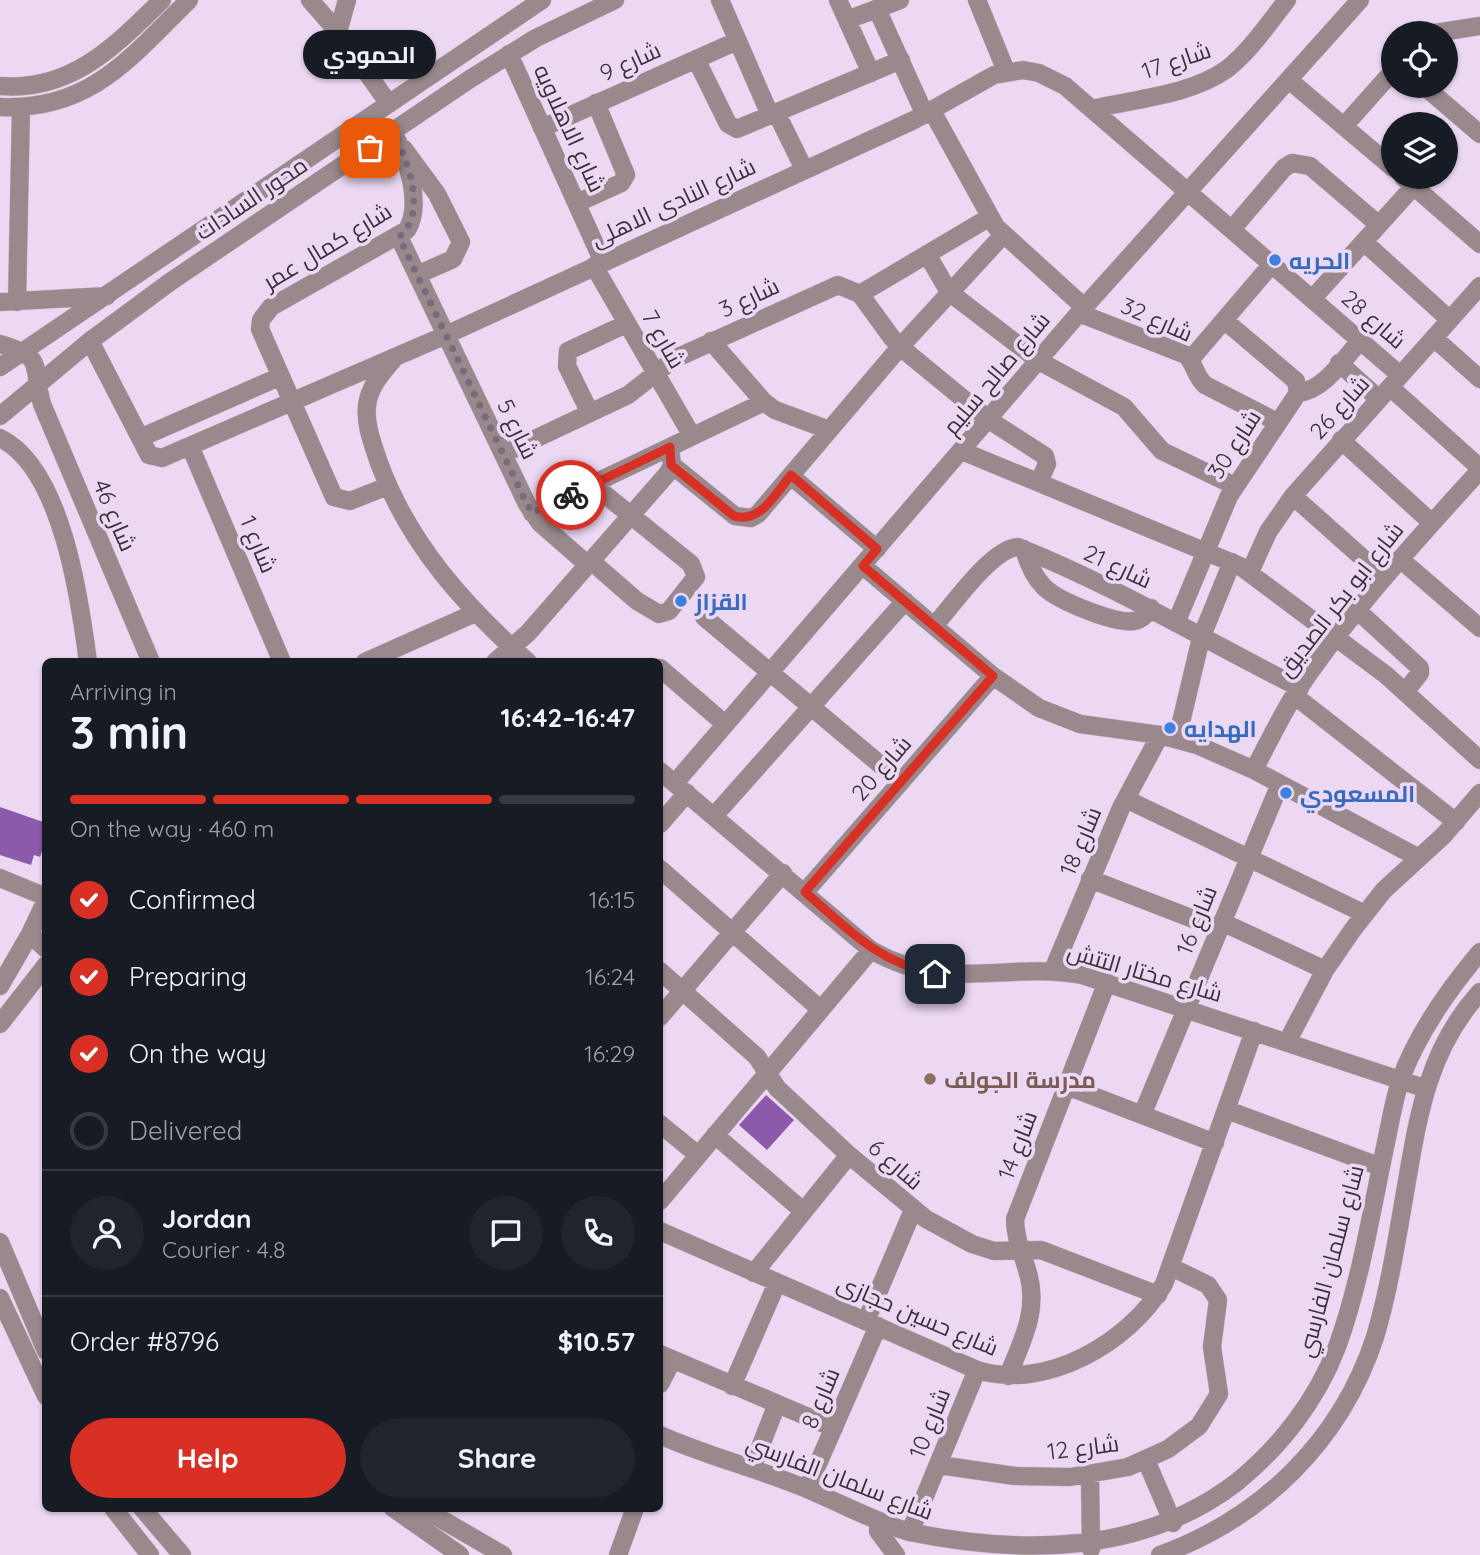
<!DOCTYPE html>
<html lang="en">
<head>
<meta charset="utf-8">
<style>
  :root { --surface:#171b24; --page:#20242c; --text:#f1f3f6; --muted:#9ea1a6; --line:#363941; --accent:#d93025 }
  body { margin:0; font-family:Quicksand,Cairo,sans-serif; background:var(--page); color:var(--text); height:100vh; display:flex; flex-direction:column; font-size:26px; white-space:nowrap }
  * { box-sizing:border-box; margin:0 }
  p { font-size:23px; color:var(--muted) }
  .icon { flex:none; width:38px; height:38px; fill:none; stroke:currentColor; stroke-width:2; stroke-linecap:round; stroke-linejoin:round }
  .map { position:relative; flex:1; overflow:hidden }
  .details { position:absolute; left:42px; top:658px; width:621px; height:854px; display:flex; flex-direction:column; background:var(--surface); border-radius:10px; box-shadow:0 2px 5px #0004 }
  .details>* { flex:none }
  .fabs { position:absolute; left:1381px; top:21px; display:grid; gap:14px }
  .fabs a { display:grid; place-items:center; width:77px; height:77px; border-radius:50%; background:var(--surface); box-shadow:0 2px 5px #0004; font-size:35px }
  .pin { position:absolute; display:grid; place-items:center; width:60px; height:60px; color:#fff; margin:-30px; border-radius:14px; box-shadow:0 4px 10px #0006 }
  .courier { position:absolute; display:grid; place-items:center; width:70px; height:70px; margin:-35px; border:5px solid #d93025; border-radius:50%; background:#fff; color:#222; box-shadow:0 2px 9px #0007 }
  .bubble { position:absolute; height:49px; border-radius:24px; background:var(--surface); box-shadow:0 2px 5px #0004; font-size:23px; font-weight:700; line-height:49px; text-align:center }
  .overview em { font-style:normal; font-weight:700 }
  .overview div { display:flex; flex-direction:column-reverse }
  .overview { display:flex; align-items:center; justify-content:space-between; height:119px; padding:0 28px }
  h1 { font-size:46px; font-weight:700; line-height:52px }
  .bar { display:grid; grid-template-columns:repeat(4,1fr); gap:10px 7px; align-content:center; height:84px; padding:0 28px }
  .bar i { height:9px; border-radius:5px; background:var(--line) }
  .bar .active { background:var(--accent) }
  .bar p { grid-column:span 4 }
  .line { display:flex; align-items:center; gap:18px; padding:0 28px; border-top:2px solid var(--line) }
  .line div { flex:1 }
  .round { display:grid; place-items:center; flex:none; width:74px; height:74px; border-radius:37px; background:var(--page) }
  ol { padding:0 28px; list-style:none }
  li { display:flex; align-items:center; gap:21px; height:77px }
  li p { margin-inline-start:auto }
  li .icon { padding:7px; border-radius:50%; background:var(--accent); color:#fff; stroke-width:4 }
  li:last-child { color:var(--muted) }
  li i { width:38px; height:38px; border:4px solid var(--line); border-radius:50% }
  .button { display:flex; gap:14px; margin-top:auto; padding:14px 28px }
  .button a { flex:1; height:80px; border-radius:42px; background:var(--accent); color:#fff; font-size:28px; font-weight:700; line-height:80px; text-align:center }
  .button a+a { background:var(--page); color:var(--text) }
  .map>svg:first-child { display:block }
</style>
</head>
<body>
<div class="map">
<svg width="1480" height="1555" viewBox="0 0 1480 1555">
  <rect width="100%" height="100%" fill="#ecd8f2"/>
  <path fill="#8b5aaa" d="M 0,807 L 46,823 L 46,839 L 40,857 L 34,855 L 31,865 L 0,855 Z
    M 766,1095 L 794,1120 L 767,1150 L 739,1125 Z"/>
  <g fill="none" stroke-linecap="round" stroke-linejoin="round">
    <g stroke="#c8b7cd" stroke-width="19">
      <path id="minor" d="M 310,0 L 338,32 L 389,104
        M 720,0 L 770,115
        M 838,0 L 871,73
        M 977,0 L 1006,71
        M 877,9 L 925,115
        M 847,20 L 900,0
        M 338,32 L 347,0
        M 1435,33 L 1480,26
        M 509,54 L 603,262
        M 696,59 L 728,124 L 737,129 L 901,60
        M 1289,80 L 1393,168
        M 0,86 C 71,92 115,46 162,0
        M 1424,86 L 1480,134
        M 0,107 C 90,111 130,58 189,0
        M 1092,109 C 1135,99 1191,95 1227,69 C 1250,51 1269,23 1287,0
        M 932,111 L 996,227 L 1084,307
        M 776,112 L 804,169
        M 1344,126 L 1393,71
        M 542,128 L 737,41
        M 404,149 L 437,194 L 461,242 L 453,259 L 417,275
        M 1403,177 L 1480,244
        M 577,203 L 621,183 L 626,175 L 596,103
        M 1233,228 L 1284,168 L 1292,163 L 1310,166 L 1379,225
        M 399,237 L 527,504 L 540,523 L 588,565
        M 1364,242 L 1450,320
        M 927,254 L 949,292 L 1039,361 L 1124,407 L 1162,451 L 1235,486
        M 594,266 L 692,436
        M 860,294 L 990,217
        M 1313,298 L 1414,186
        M 0,302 L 107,296
        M 17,302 L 21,108
        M 1079,313 L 1186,355 C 1195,364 1195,376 1205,385 L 1277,422
        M 1434,338 L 1480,379
        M 90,341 L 149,455 L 162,458 L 446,335 L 914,120 L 994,75 L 1023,70 L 1039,73 L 1065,86 L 1400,375
        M 711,341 L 764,402 L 775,410 L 829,430
        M 0,344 C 47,358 31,365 42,404 L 151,662
        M 393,360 C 381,374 369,387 367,406 C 365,426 373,444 379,463 C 409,544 464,605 528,662
        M 1190,360 L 1272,264
        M 1339,363 L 1379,399
        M 0,367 L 542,0
        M 1390,387 L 1480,468
        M 1298,393 C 1325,390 1344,358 1361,340
        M 590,413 L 567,366 L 568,351 L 626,324
        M 0,416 L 90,341 L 170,282 L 470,79 L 536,38 L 615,0
        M 0,438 C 62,468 80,600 88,662
        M 140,438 L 279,377
        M 1341,440 L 1432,523
        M 190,446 L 282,662
        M 962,451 L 1240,566 L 1386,675 L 1480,760
        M 503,454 L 628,395 L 674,359 L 838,285 L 860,294 L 892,338 L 910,355 L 989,420 L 1045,456 L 1047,464 L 1039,482
        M 672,465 L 735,516 L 751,518 L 758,514 L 900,347 L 1003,235
        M 791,476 L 877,549
        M 388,486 L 350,501 L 334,497 L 260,329 L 261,320 L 271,307 L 407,230 C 423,203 407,159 393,132
        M 1293,496 L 1384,577
        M 532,513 L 764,402
        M 1024,549 C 1028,563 1033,576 1044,587 C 1058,601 1115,624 1134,621 C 1142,620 1147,614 1151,608
        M 1400,559 L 1480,628
        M 591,561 L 637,601 L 659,614 L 669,611 L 696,577 L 691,564 L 592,484
        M 863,566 L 993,676 L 1039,708 L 1080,724 L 1160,735 L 1197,745 L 1254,770 L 1417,857
        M 1250,572 L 1268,532 L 1293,496 L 1480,286
        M 1357,610 L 1420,668 L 1420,673 L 1405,692
        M 704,617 L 901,782
        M 1176,623 L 1229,496 L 1298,393 L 1296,381 L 1224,320
        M 934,626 C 953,605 991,549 1018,547 C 1116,586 1206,641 1300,688
        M 365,662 L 475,613
        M 495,662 L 528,633 L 668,473 L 672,465 L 670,447
        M 660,668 L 725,724
        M 1295,696 L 1456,822
        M 1177,739 L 1201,638 L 1232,562
        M 1254,770 C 1267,745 1280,718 1295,694 C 1349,613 1415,542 1480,470
        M 660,771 L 871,950 C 948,994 1002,961 1082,975 L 1424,1088
        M 675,783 L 1079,313 L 1360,0
        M 1126,799 L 1365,914
        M 714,816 L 905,601
        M 660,824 L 687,793
        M 660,869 L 820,1009
        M 0,878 L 46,897
        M 1090,879 L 1219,929
        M 805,892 L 993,676
        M 1222,922 L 1325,970
        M 30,934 L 46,949
        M 1053,970 L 1121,808 L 1160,735
        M 660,971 L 757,1057 L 777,1088 L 849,1155 L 926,1219 L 972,1244 L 994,1251 L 1041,1250 L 1158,1295
        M 0,986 L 30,934 L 46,900
        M 660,1017 L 783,873
        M 0,1024 L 46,965
        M 1287,1042 L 1325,970 L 1354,928 L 1384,890 L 1444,835 L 1480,793
        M 1067,1086 L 1215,1143
        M 1227,1110 L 1381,1167
        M 1142,1115 L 1280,784
        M 660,1124 L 698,1155
        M 715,1135 L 803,1211
        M 660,1201 L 871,950
        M 660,1231 L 977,1370 C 1046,1391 1129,1343 1164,1284 L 1254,1031
        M 0,1242 L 46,1351
        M 754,1273 L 849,1155
        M 0,1298 L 46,1396
        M 866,1321 L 913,1210
        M 660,1354 L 834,1428
        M 1008,1376 C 1021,1343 1038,1313 1029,1277 C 1024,1256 1015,1240 1015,1219 L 1107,982
        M 660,1384 L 672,1361
        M 732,1386 L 777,1283
        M 660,1435 C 704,1455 752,1467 797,1485 C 835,1500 870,1520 909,1532 C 1022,1555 1142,1555 1237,1482 C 1280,1447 1317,1400 1337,1347 C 1359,1287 1371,1215 1384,1152 C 1389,1129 1393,1104 1400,1081 C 1417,1034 1448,990 1480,952
        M 1146,1460 L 1173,1523
        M 939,1465 L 1015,1476 L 1070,1477 L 1128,1467 L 1168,1449 L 1199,1426 L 1219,1394 L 1212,1347 L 1218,1300 L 1208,1285 L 1173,1268
        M 752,1468 L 777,1404
        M 1090,1476 L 1091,1549
        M 807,1489 L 878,1326
        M 113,1508 L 150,1555
        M 142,1508 L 182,1555
        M 393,1508 L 460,1555
        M 422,1508 L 503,1555
        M 879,1521 L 878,1531 L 896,1555
        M 910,1532 L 977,1370
        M 618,1555 L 635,1508
        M 1160,1555 C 1262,1518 1341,1441 1375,1337 C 1390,1287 1398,1232 1407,1181 C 1419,1110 1430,1047 1480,992"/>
    </g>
    <use href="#minor" stroke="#99898c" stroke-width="18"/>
  </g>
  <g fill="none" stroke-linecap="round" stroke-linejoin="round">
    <path stroke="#786b7b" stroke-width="7" stroke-dasharray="0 12.6" d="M 370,148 L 393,132 C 408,160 428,213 399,237 L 527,504 L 532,513 L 571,495"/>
    <path stroke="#d93025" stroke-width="9" d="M 571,495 L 670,447 L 671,465 L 734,516 C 760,524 776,493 791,475 L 877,549 L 863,566 L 993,676 L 805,892 C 848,929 877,962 935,974"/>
  </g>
  <g fill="#3f7fe0" stroke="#ecd8f2" stroke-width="2.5">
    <circle cx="1275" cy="260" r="7"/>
    <circle cx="681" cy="601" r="7"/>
    <circle cx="1170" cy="728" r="7"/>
    <circle cx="1286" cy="793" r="7"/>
  </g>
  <circle fill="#8d6e63" stroke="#ecd8f2" stroke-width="2.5" cx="930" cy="1079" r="7"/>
  <g text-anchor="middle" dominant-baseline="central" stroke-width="7" stroke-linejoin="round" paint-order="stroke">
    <g font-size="23" fill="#39313b" stroke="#ecd8f2">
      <text transform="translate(1176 60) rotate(-19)">شارع 17</text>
      <text transform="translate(630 61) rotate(-24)">شارع 9</text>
      <text transform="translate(570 128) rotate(65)">شارع الاهلاويه</text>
      <text transform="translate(251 198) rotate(-34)">محور السادات</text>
      <text transform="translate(673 202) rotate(-25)">شارع النادى الاهلى</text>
      <text transform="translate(327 246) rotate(-31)">شارع كمال عمر</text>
      <text transform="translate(749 297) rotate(-25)">شارع 3</text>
      <text transform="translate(1157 319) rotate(24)">شارع 32</text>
      <text transform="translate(1374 319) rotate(41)">شارع 28</text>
      <text transform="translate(664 339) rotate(60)">شارع 7</text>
      <text transform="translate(996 373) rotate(-50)">شارع صالح سليم</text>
      <text transform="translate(1339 407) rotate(-48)">شارع 26</text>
      <text transform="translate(518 429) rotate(64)">شارع 5</text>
      <text transform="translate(1234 444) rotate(-57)">شارع 30</text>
      <text transform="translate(115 515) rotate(67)">شارع 46</text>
      <text transform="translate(259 544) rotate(67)">شارع 1</text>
      <text transform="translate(1118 566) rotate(25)">شارع 21</text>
      <text transform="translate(1340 599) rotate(-52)">شارع ابو بكر الصديق</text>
      <text transform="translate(881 768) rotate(-49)">شارع 20</text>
      <text transform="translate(1080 841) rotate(-67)">شارع 18</text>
      <text transform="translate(1196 920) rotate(-68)">شارع 16</text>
      <text transform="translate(1145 972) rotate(16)">شارع مختار التتش</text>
      <text transform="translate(1017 1145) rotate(-69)">شارع 14</text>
      <text transform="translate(896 1164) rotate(41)">شارع 6</text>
      <text transform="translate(1330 1261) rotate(-75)">شارع سلمان الفارسي</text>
      <text transform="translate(918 1315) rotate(23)">شارع حسين حجازى</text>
      <text transform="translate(820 1398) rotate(-67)">شارع 8</text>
      <text transform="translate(929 1423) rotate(-68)">شارع 10</text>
      <text transform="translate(1083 1447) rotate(-7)">شارع 12</text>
      <text transform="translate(840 1477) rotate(21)">شارع سلمان الفارسي</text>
    </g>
    <g font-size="23" font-weight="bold" fill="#366cbe" stroke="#ecd8f2" text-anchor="start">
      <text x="1289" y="260">الحريه</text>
      <text x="695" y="601">القزاز</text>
      <text x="1184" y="728">الهدايه</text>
      <text x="1300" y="793">المسعودي</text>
    </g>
    <g font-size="23" font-weight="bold" fill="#785e54" stroke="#ecd8f2" text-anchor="start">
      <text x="944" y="1079">مدرسة الجولف</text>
    </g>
  </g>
</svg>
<div class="fabs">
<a><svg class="icon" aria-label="locate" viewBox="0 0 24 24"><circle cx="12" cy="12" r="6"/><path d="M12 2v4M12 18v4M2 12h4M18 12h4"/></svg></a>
<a><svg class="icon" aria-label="layers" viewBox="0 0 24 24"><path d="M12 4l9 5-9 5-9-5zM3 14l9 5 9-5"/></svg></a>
</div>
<div class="pin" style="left:370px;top:148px;background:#ea580c"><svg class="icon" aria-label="bag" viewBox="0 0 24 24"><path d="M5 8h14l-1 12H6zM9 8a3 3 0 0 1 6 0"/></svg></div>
<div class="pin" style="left:935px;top:974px;background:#1f2937"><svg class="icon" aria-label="home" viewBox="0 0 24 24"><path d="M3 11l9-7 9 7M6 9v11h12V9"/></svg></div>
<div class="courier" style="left:571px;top:495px"><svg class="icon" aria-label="bike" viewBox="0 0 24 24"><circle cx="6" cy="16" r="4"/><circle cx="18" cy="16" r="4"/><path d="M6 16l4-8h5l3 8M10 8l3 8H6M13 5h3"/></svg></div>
<div class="bubble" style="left:303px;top:30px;width:133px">الحمودي</div>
<section class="details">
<div class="overview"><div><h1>3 min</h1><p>Arriving in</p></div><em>16:42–16:47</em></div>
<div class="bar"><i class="active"></i><i class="active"></i><i class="active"></i><i></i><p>On the way · 460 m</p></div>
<ol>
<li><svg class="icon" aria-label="check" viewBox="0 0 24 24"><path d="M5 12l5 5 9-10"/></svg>Confirmed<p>16:15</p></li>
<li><svg class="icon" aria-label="check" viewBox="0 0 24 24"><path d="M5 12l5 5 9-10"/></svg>Preparing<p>16:24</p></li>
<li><svg class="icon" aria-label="check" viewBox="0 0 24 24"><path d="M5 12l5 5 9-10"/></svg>On the way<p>16:29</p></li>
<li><i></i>Delivered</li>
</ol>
<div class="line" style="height:126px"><a class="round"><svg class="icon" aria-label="person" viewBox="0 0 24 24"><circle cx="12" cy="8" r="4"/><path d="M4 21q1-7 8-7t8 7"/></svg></a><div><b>Jordan</b><p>Courier · 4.8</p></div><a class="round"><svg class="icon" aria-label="chat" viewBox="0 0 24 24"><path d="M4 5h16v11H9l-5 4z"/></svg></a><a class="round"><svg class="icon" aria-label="phone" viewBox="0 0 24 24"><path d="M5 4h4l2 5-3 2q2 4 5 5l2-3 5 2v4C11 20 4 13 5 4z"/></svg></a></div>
<div class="line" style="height:91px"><div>Order #8796</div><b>$10.57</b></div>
<div class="button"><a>Help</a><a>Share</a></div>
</section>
</div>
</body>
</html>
